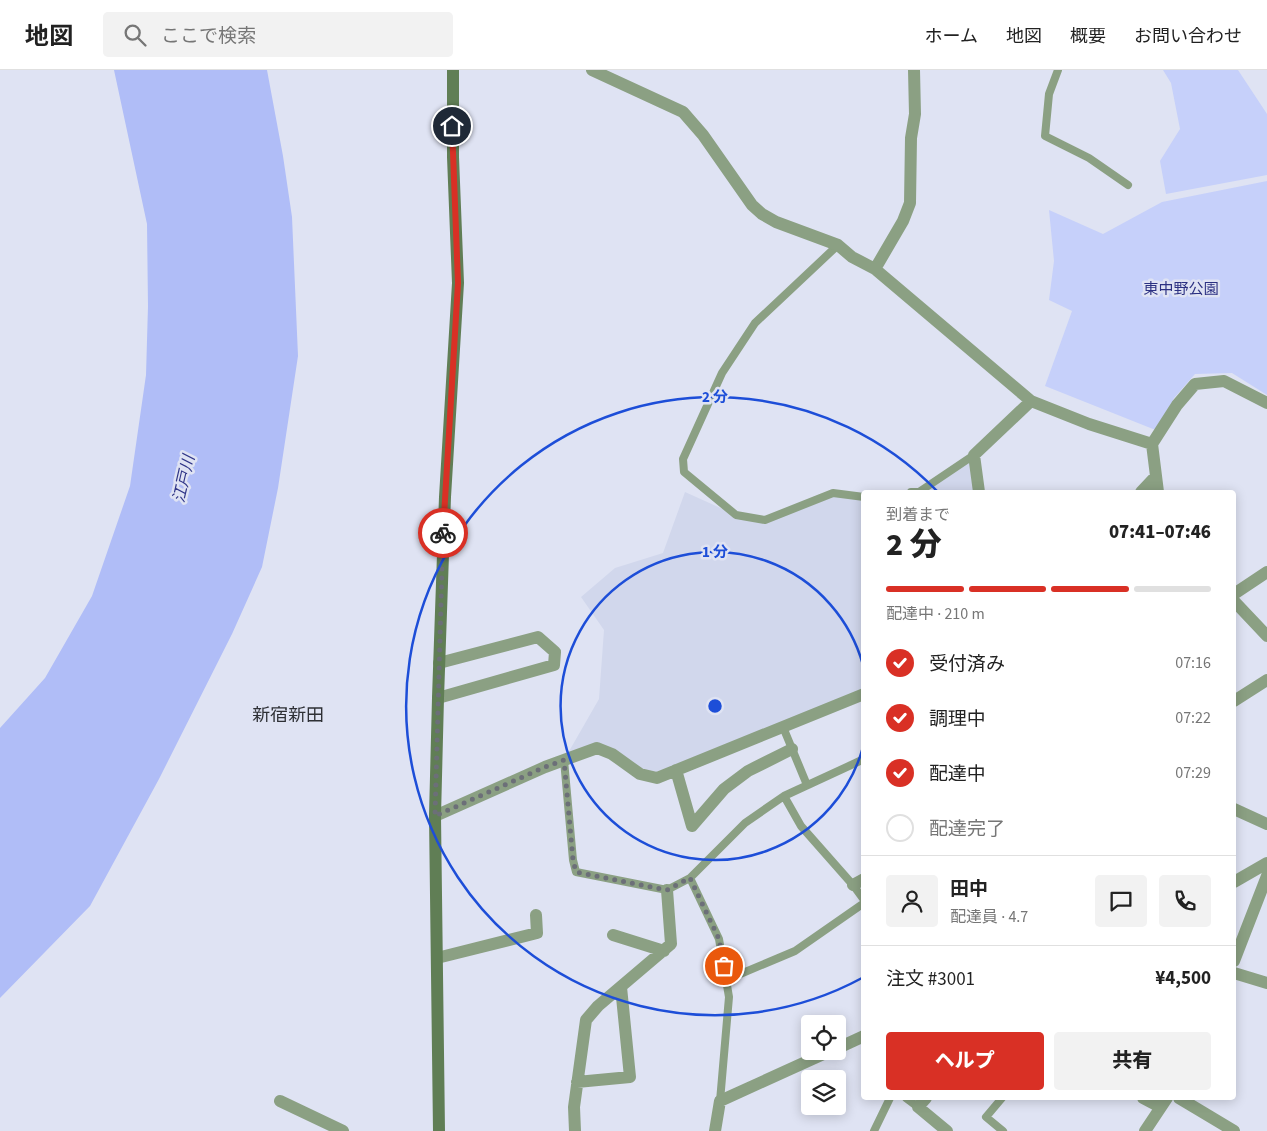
<!DOCTYPE html>
<html lang="ja">
<head>
<meta charset="utf-8">
<style>
  :root { --surface:#fff; --page:#f2f2f2; --text:#222; --muted:#767676; --line:#e0e0e0; --accent:#d93025 }
  body { margin:0; font-family:"Source Sans 3","Noto Sans JP",sans-serif; background:var(--page); color:var(--text); height:100vh; display:flex; flex-direction:column; font-size:19px; white-space:nowrap }
  * { box-sizing:border-box; margin:0 }
  p { font-size:16px; color:var(--muted) }
  .icon { flex:none; width:28px; height:28px; fill:none; stroke:currentColor; stroke-width:2; stroke-linecap:round; stroke-linejoin:round }
  .map { position:relative; flex:1; overflow:hidden }
  .details { position:absolute; left:861px; top:420px; width:375px; height:610px; display:flex; flex-direction:column; background:var(--surface); border-radius:5px; box-shadow:0 2px 12px #0003 }
  .details>* { flex:none }
  .buttons { position:absolute; left:801px; top:945px; display:grid; gap:10px }
  .buttons a { display:grid; place-items:center; width:45px; height:45px; border-radius:5px; background:var(--surface); box-shadow:0 2px 12px #0003; font-size:25px }
  .pin { position:absolute; display:grid; place-items:center; width:42px; height:42px; color:#fff; margin:-21px; border:2px solid #fff; border-radius:50%; box-shadow:0 1px 5px #0007 }
  .courier { position:absolute; display:grid; place-items:center; width:50px; height:50px; margin:-25px; border:4px solid #d93025; border-radius:50%; background:#fff; color:#222; box-shadow:0 1px 6px #0007 }
  .overview em { font-style:normal; font-weight:800 }
  .overview div { display:flex; flex-direction:column-reverse }
  .overview { display:flex; align-items:center; justify-content:space-between; height:85px; padding:0 25px }
  h1 { font-size:32px; font-weight:800; line-height:38px }
  .bar { display:grid; grid-template-columns:repeat(4,1fr); gap:8px 5px; align-content:center; height:60px; padding:0 25px }
  .bar i { height:6px; border-radius:4px; background:var(--line) }
  .bar .on { background:var(--accent) }
  .bar p { grid-column:span 4 }
  .line { display:flex; align-items:center; gap:12px; padding:0 25px; border-top:1px solid var(--line) }
  .line div { flex:1 }
  .round { display:grid; place-items:center; flex:none; width:52px; height:52px; border-radius:5px; background:var(--page) }
  ol { padding:0 25px; list-style:none }
  li { display:flex; align-items:center; gap:15px; height:55px }
  li p { margin-inline-start:auto }
  li .icon { padding:5px; border-radius:50%; background:var(--accent); color:#fff; stroke-width:4 }
  li:last-child { color:var(--muted) }
  li i { width:28px; height:28px; border:2px solid var(--line); border-radius:50% }
  .cta { display:flex; gap:10px; margin-top:auto; padding:10px 25px }
  .cta a { flex:1; height:58px; border-radius:5px; background:var(--accent); color:#fff; font-size:20px; font-weight:800; line-height:58px; text-align:center }
  .cta a+a { background:var(--page); color:var(--text) }
  header { display:flex; align-items:center; gap:30px; box-sizing:border-box; height:70px; padding:0 25px; background:var(--surface); border-bottom:1px solid var(--line) }
  header strong { font-size:24px }
  nav { display:flex; gap:28px; margin-inline-start:auto; font-size:18px }
  .search { width:350px; height:45px; background:var(--page); display:flex; align-items:center; gap:12px; box-sizing:border-box; padding:0 18px; border-radius:5px; color:var(--muted); font-size:19px }
  .map>svg:first-child { display:block }
</style>
</head>
<body>
<header>
<strong>地図</strong>
<div class="search"><svg class="icon" aria-label="search" viewBox="0 0 24 24"><circle cx="10" cy="10" r="6"/><path d="M15 15l6 6"/></svg>ここで検索</div>
<nav><a>ホーム</a><a>地図</a><a>概要</a><a>お問い合わせ</a></nav>
</header>
<div class="map">
<svg width="1267" height="1061" viewBox="0 0 1267 1061">
  <rect width="100%" height="100%" fill="#dfe3f3"/>
  <path fill="#d1d7ec" d="M 974,385 L 979,422 L 911,422 Z
    M 685,422 L 736,445 L 765,450 L 833,423 L 864,427 L 864,624 L 657,708 L 597,678 L 564,690 L 599,629 L 604,560 L 581,527 L 615,498 L 663,483 Z"/>
  <path fill="#c6d0fa" d="M 1163,0 L 1238,0 L 1267,44 L 1267,105 L 1166,124 L 1160,91 L 1180,59 L 1171,13 Z
    M 1267,111 L 1267,325 L 1232,303 L 1195,304 L 1174,328 L 1158,361 L 1045,316 L 1072,241 L 1049,230 L 1054,191 L 1049,140 L 1103,164 L 1162,132 Z"/>
  <path fill="#b0bdf7" d="M 114,0 L 267,0 L 283,86 L 292,147 L 298,286 L 278,418 L 262,497 L 232,564 L 159,709 L 90,836 L 0,928 L 0,658 L 45,608 L 92,526 L 130,416 L 146,305 L 148,236 L 147,154 Z"/>
  <g fill="none" stroke-linecap="round" stroke-linejoin="round">
    <path stroke="#8ba083" stroke-width="8" d="M 1058,0 L 1049,24 L 1045,66 L 1089,88 L 1128,115
      M 838,175 L 755,253 L 722,303 L 683,389 L 684,402 L 736,445 L 765,450 L 833,423 L 864,427
      M 911,422 L 919,422 L 974,385
      M 783,657 L 807,715
      M 564,690 L 573,790 L 576,802 L 667,820 L 690,808
      M 784,726 L 801,756 L 853,815 L 864,830
      M 726,910 L 795,881 L 864,833
      M 906,1028 L 918,1037
      M 1002,1028 L 986,1047 L 1003,1061
      M 720,1031 L 729,927 L 719,869 L 690,808 L 745,753 L 784,726 L 864,689
      M 874,1061 L 890,1028"/>
    <path stroke="#8ba083" stroke-width="12" d="M 592,0 L 683,42 L 703,65 L 752,135 L 762,144 L 776,152 L 838,175 L 852,187 L 875,199 L 1031,331 L 1089,354 L 1152,374 L 1158,422
      M 875,199 L 903,151 L 910,133 L 911,68 L 915,44 L 914,0
      M 1152,374 L 1177,335 L 1195,314 L 1224,311 L 1267,333
      M 979,422 L 974,385 L 1031,331
      M 1141,422 L 1156,406
      M 1234,524 L 1267,502
      M 1234,531 L 1267,566
      M 438,628 L 554,595 L 555,582 L 538,567 L 439,593
      M 1234,631 L 1267,610
      M 676,700 L 692,756 L 724,719 L 748,701 L 792,679
      M 1234,739 L 1267,754
      M 435,746 L 545,697 L 597,678 L 612,684 L 640,704 L 657,708 L 864,624
      M 1234,812 L 1267,793
      M 853,815 L 864,809
      M 613,865 L 664,881
      M 437,888 L 537,863 L 536,845
      M 1234,891 L 1267,806
      M 1234,903 L 1267,913
      M 838,978 L 864,966
      M 577,1012 L 630,1007 L 621,917
      M 926,1028 L 918,1037 L 947,1061
      M 1143,1028 L 1160,1037
      M 1179,1028 L 1234,1061
      M 280,1031 L 343,1061
      M 575,1061 L 574,1037 L 586,950 L 598,936 L 671,874 L 667,820
      M 715,1061 L 720,1031 L 830,981
      M 1145,1061 L 1167,1028"/>
    <path stroke="#607e55" stroke-width="12" d="M 439,1061 L 435,746 L 438,628 L 445,427 L 458,213 L 453,87 L 453,0"/>
  </g>
  <g fill="none" stroke-linecap="round" stroke-linejoin="round">
    <path stroke="#6c6f78" stroke-width="5" stroke-dasharray="0 9" d="M 443,463 L 435,746 L 545,697 L 564,690 L 573,790 L 576,802 L 667,820 L 690,808 L 719,869 L 724,896"/>
    <path stroke="#d93025" stroke-width="6" d="M 443,463 L 458,213 L 452,56"/>
  </g>
  <g fill="none" stroke="#1d4ed8" stroke-width="2.5">
    <path d="M863 677A154 154 0 1 1 863 595"/>
    <path d="M862 908A309 309 0 1 1 937 421"/>
  </g>
  <g text-anchor="middle" dominant-baseline="central" stroke-width="5" stroke-linejoin="round" paint-order="stroke">
    <g font-size="15" fill="#2c3182" stroke="#dfe3f3">
      <text x="1181" y="219">東中野公園</text>
    </g>
    <g font-size="16" font-style="italic" fill="#303688" stroke="#dfe3f3">
      <text transform="translate(184 409) rotate(-77)">江戸川</text>
    </g>
    <g font-size="18" fill="#2e3035" stroke="#dfe3f3">
      <text x="288" y="645">新宿新田</text>
    </g>
  </g>
  <circle cx="715" cy="636" r="8" fill="#1d4ed8" stroke="#dfe3f3" stroke-width="2.5"/>
  <g font-size="15" text-anchor="middle" font-weight="bold" fill="#1d4ed8" stroke="#dfe3f3" stroke-width="5" stroke-linejoin="round" paint-order="stroke">
    <text x="715" y="332">2 分</text>
    <text x="715" y="487">1 分</text>
  </g>
</svg>
<div class="buttons">
<a><svg class="icon" aria-label="locate" viewBox="0 0 24 24"><circle cx="12" cy="12" r="6"/><path d="M12 2v4M12 18v4M2 12h4M18 12h4"/></svg></a>
<a><svg class="icon" aria-label="layers" viewBox="0 0 24 24"><path d="M12 4l9 5-9 5-9-5zM3 14l9 5 9-5"/></svg></a>
</div>
<div class="pin" style="left:724px;top:896px;background:#ea580c"><svg class="icon" aria-label="bag" viewBox="0 0 24 24"><path d="M5 8h14l-1 12H6zM9 8a3 3 0 0 1 6 0"/></svg></div>
<div class="pin" style="left:452px;top:56px;background:#1f2937"><svg class="icon" aria-label="home" viewBox="0 0 24 24"><path d="M3 11l9-7 9 7M6 9v11h12V9"/></svg></div>
<div class="courier" style="left:443px;top:463px"><svg class="icon" aria-label="bike" viewBox="0 0 24 24"><circle cx="6" cy="16" r="4"/><circle cx="18" cy="16" r="4"/><path d="M6 16l4-8h5l3 8M10 8l3 8H6M13 5h3"/></svg></div>
<section class="details">
<div class="overview"><div><h1>2 分</h1><p>到着まで</p></div><em>07:41–07:46</em></div>
<div class="bar"><i class="on"></i><i class="on"></i><i class="on"></i><i></i><p>配達中 · 210 m</p></div>
<ol>
<li><svg class="icon" aria-label="check" viewBox="0 0 24 24"><path d="M5 12l5 5 9-10"/></svg>受付済み<p>07:16</p></li>
<li><svg class="icon" aria-label="check" viewBox="0 0 24 24"><path d="M5 12l5 5 9-10"/></svg>調理中<p>07:22</p></li>
<li><svg class="icon" aria-label="check" viewBox="0 0 24 24"><path d="M5 12l5 5 9-10"/></svg>配達中<p>07:29</p></li>
<li><i></i>配達完了</li>
</ol>
<div class="line" style="height:90px"><a class="round"><svg class="icon" aria-label="person" viewBox="0 0 24 24"><circle cx="12" cy="8" r="4"/><path d="M4 21q1-7 8-7t8 7"/></svg></a><div><b>田中</b><p>配達員 · 4.7</p></div><a class="round"><svg class="icon" aria-label="chat" viewBox="0 0 24 24"><path d="M4 5h16v11H9l-5 4z"/></svg></a><a class="round"><svg class="icon" aria-label="phone" viewBox="0 0 24 24"><path d="M5 4h4l2 5-3 2q2 4 5 5l2-3 5 2v4C11 20 4 13 5 4z"/></svg></a></div>
<div class="line" style="height:65px"><div>注文 #3001</div><b>¥4,500</b></div>
<div class="cta"><a>ヘルプ</a><a>共有</a></div>
</section>
</div>
</body>
</html>
